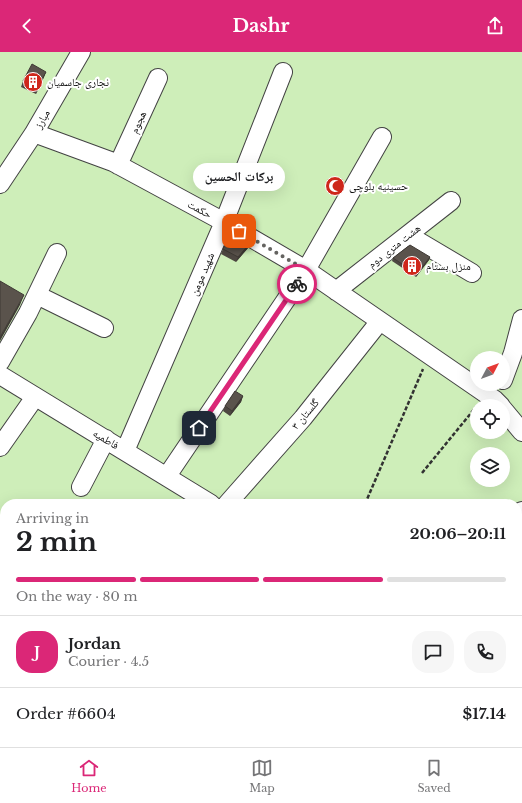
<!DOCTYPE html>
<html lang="en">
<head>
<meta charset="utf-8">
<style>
  :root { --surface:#fff; --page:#f6f6f6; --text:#202124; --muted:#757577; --line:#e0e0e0; --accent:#db2777 }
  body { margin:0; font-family:"Libre Baskerville","Noto Naskh Arabic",serif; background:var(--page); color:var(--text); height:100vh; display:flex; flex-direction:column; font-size:15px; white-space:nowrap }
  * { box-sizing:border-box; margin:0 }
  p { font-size:13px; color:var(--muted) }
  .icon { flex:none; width:22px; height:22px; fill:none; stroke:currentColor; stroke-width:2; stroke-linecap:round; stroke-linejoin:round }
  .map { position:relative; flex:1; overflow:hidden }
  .side { position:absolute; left:0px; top:447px; width:522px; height:248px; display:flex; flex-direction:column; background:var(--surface); border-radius:16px 16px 0 0; box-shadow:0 4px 16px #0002 }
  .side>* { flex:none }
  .needle { width:26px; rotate:49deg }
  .controls { position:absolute; left:470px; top:299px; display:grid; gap:8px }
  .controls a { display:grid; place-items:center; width:40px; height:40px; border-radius:50%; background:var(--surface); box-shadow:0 4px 16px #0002; font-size:20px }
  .pin { position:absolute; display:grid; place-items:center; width:34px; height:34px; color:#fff; margin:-17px; border-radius:8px; box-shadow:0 2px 6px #0006 }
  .courier { position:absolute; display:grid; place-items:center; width:40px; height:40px; margin:-20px; border:3px solid #db2777; border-radius:50%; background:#fff; color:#222; box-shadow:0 1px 5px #0007 }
  .bubble { position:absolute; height:28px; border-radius:14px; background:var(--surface); box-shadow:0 4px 16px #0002; font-size:13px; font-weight:700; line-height:28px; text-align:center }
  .head em { font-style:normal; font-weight:700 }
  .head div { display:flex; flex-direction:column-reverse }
  .head { display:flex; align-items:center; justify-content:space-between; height:68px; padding:0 16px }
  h1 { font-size:26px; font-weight:700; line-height:30px }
  .bar { display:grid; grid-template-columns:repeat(4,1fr); gap:6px 4px; align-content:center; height:48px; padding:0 16px }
  .bar i { height:5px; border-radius:3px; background:var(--line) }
  .bar .selected { background:var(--accent) }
  .bar p { grid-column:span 4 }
  .line { display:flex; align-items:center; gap:10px; padding:0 16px; border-top:1px solid var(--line) }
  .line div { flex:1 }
  .round { display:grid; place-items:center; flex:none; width:42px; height:42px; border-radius:16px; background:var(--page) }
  header { display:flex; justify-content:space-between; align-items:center; height:52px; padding:0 16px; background:var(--accent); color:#fff; font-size:18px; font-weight:700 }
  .menu { display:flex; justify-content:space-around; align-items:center; height:56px; border-top:1px solid var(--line); background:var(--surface); font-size:11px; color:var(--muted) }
  .menu a { display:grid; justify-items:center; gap:2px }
  .menu .selected { color:var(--accent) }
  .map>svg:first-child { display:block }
</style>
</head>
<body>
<header><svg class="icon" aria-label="back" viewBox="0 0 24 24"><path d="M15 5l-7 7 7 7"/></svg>Dashr<svg class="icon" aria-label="share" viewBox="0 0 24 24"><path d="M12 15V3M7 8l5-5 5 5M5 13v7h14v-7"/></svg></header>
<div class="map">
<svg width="522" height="695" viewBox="0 0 522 695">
  <rect width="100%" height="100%" fill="#fffef4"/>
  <path fill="#ceeeb9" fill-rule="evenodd" d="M 0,0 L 522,0 L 522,695 L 0,695 ZM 477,306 L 503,306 L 503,332 L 477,332 ZM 477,354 L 503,354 L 503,380 L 477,380 ZM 477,402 L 503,402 L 503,428 L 477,428 ZM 5,452 L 517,452 L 517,690 L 5,690 Z"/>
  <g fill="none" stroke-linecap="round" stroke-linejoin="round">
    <g stroke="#434343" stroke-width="20">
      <path id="street" d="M 34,81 L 113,110 L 224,170 L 306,218 L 495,348 L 501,354
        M 118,113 L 158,26
        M 0,132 L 34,81 L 81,0
        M 408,183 L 472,221
        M 336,239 L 451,149
        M 37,243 L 104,276
        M 0,310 L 28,261 L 57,201
        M 0,323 L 211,452
        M 503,328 L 513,301 L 522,267
        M 503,357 L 522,380
        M 0,395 L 35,345
        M 125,399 L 224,170 L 283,20
        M 167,424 L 306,218 L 382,85
        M 81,435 L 106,387
        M 227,452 L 303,366 L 380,269
        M 517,461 L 522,459
        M 0,656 L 5,654
        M 275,690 L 279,695
        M 378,690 L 382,695
        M 324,695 L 331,690"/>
    </g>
    <path stroke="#323232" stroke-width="2.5" stroke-dasharray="4 2" stroke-linecap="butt" d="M 422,421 L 476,355
      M 365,452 L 423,317"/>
    <use href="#street" stroke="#fff" stroke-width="18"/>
  </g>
  <path fill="#4d4741" d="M 46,20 L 44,25 L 36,42 L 21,35 L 23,29 Z
    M 248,196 L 236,210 L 221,202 L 223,197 Z
    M 430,205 L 429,208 L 416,225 L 392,209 L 393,206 Z
    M 243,344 L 241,350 L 230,364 L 223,359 L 225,354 Z"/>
  <path fill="#3f3a35" d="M 46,20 L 44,25 L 36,42 L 37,36 Z
    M 250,191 L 248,196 L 236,210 L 238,205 Z
    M 430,205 L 429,208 L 416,225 L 417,222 Z
    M 24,243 L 20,253 L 0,289 L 0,285 Z
    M 243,344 L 241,350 L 230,364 L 232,359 Z"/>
  <path fill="#5a534c" stroke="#3f3a35" d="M 32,12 L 46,20 L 37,36 L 23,29 Z
    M 231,180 L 250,191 L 238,205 L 223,197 Z
    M 410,193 L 430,205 L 417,222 L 393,206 Z
    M 0,229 L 24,243 L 0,285 Z
    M 235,339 L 243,344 L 232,359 L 225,354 Z"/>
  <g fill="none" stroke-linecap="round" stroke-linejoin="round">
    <path stroke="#646360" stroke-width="4" stroke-dasharray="0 7.2" d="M 239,179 L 306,218 L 297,232"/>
    <path stroke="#db2777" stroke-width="5" d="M 199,376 L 297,232"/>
  </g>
  <defs>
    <g id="building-disc" transform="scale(1)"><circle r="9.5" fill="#ce271b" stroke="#fff"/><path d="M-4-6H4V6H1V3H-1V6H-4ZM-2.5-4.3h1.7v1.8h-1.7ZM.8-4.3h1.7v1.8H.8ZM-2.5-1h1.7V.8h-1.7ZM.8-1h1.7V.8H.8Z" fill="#fff"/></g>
    <g id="mosque-disc" transform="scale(1)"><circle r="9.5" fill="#ce271b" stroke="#fff"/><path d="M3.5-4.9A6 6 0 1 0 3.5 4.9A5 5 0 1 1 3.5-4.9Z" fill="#fff"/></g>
  </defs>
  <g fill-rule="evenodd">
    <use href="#building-disc" x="33" y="30"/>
    <use href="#mosque-disc" x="335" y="134"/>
    <use href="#building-disc" x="412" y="214"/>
  </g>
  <g text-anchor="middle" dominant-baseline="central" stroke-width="4" stroke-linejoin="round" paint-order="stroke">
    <g font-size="11" fill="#101010" stroke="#fff" text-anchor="start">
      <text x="47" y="30">نجاری جاسمیان</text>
      <text x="349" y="134">حسینیه بلوچی</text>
      <text x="426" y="214">منزل بستام</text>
    </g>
    <g font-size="11" fill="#101010" stroke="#fff">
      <text transform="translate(42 67) rotate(-60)">مبارز</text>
      <text transform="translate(138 70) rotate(-65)">هجوم</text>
      <text transform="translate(200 157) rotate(28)">حکمت</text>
      <text transform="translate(394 194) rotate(-38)">هشت متری دوم</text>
      <text transform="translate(202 222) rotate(-67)">شهید مومن</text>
      <text transform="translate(305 362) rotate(-50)">گلستان ۳</text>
      <text transform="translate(106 387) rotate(31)">فاطمیه</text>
    </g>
  </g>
</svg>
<div class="controls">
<a><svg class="needle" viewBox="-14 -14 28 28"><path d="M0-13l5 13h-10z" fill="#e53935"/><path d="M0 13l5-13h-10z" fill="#757577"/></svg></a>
<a><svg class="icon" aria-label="locate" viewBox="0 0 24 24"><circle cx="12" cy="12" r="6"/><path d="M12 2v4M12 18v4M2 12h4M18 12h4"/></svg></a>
<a><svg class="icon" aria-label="layers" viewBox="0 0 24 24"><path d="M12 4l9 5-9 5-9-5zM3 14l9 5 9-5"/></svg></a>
</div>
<div class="pin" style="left:239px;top:179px;background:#ea580c"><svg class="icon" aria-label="bag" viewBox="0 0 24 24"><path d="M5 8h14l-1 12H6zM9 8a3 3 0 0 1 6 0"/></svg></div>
<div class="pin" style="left:199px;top:376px;background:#1f2937"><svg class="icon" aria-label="home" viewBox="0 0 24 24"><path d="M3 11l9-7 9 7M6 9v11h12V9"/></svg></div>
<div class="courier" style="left:297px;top:232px"><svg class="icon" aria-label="bike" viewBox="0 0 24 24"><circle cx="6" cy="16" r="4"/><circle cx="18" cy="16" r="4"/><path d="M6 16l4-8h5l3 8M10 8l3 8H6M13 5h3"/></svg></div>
<div class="bubble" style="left:193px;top:111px;width:92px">برکات الحسین</div>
<section class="side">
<div class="head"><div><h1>2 min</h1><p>Arriving in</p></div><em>20:06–20:11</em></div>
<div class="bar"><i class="selected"></i><i class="selected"></i><i class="selected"></i><i></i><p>On the way · 80 m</p></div>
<div class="line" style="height:72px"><b class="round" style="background:var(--accent);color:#fff">J</b><div><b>Jordan</b><p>Courier · 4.5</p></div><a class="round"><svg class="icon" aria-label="chat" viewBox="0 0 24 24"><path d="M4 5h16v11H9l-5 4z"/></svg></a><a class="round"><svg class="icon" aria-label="phone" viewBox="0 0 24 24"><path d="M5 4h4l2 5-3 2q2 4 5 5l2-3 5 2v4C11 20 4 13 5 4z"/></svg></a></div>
<div class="line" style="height:52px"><div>Order #6604</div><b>$17.14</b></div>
</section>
</div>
<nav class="menu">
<a class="selected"><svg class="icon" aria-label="home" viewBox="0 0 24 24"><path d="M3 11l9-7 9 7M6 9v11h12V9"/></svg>Home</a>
<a><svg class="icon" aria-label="map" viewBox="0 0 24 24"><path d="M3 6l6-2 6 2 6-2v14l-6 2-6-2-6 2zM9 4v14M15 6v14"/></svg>Map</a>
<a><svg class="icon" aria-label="saved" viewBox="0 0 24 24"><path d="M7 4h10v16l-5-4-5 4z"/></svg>Saved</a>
</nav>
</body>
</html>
